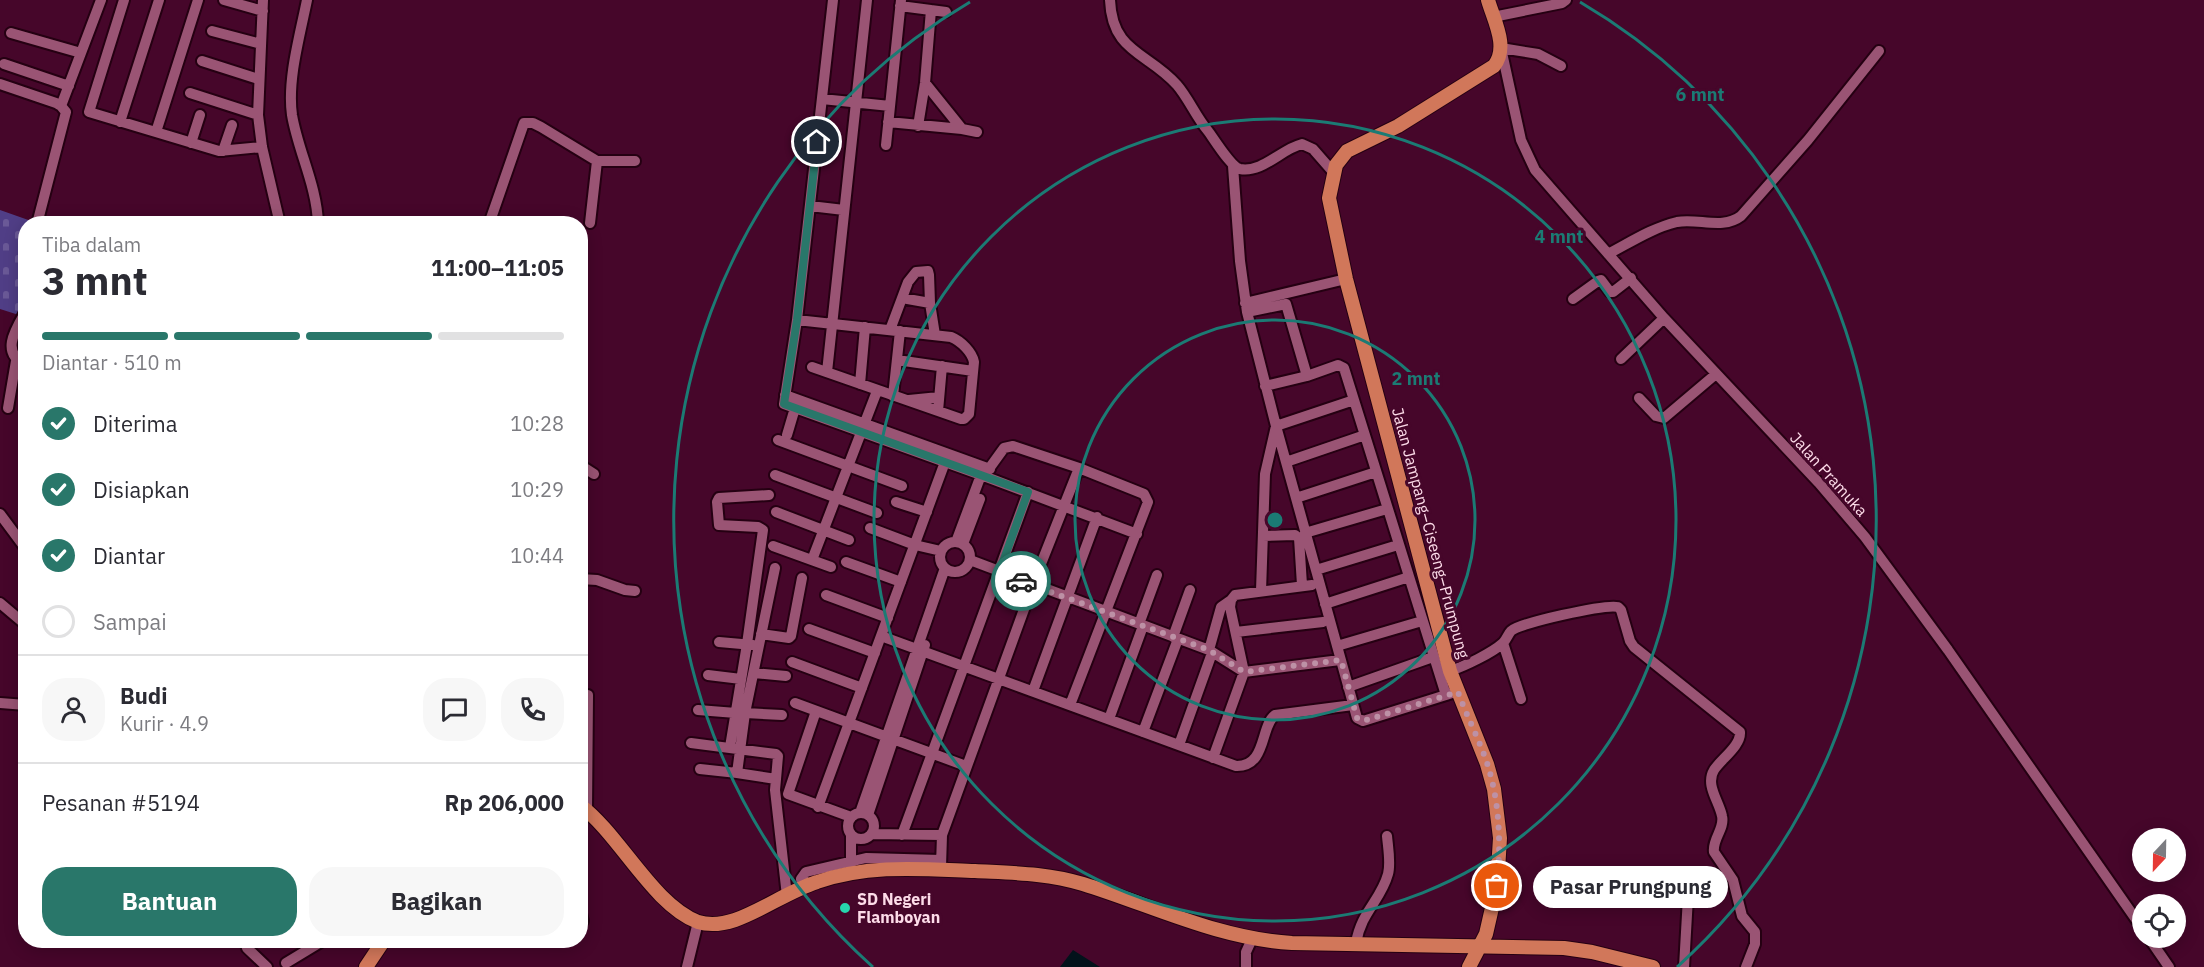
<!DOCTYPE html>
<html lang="id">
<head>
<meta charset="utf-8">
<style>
  :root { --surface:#fff; --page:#f7f7f7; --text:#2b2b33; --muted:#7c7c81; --line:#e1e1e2; --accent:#29776a }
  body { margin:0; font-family:"IBM Plex Sans",sans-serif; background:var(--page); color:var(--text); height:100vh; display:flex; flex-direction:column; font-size:22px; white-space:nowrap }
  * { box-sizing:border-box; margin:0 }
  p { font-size:20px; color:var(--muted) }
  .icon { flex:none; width:33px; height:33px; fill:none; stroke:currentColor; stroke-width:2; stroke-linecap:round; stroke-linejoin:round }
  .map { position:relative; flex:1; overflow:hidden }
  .details { position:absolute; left:18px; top:216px; width:570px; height:732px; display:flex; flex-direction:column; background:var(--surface); border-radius:24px; box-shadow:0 3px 15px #0003 }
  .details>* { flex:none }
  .needle { width:39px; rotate:202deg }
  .controls { position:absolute; left:2132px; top:828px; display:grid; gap:12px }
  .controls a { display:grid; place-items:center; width:54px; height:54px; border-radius:50%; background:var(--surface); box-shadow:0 3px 15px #0003; font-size:30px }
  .pin { position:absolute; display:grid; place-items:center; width:51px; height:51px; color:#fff; margin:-26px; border:3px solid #fff; border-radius:50%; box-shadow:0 2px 6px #0007 }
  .courier { position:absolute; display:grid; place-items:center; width:60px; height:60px; margin:-30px; border:4px solid #29776a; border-radius:50%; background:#fff; color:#222; box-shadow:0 2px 8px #0007 }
  .bubble { position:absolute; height:42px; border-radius:21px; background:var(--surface); box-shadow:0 3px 15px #0003; font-size:20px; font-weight:700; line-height:42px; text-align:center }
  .overview em { font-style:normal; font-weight:700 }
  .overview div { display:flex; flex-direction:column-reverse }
  .overview { display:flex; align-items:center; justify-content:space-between; height:102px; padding:0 24px }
  h1 { font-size:39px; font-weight:700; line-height:45px }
  .bar { display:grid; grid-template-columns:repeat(4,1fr); gap:9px 6px; align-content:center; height:72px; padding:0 24px }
  .bar i { height:8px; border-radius:4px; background:var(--line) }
  .bar .on { background:var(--accent) }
  .bar p { grid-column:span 4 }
  .line { display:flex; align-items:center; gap:15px; padding:0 24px; border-top:2px solid var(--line) }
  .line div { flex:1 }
  .round { display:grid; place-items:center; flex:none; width:63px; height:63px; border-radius:24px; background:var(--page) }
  ol { padding:0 24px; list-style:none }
  li { display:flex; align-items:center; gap:18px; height:66px }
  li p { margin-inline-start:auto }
  li .icon { padding:6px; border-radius:50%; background:var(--accent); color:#fff; stroke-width:4 }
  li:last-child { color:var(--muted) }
  li i { width:33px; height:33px; border:3px solid var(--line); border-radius:50% }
  .button { display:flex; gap:12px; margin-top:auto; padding:12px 24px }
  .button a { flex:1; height:69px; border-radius:24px; background:var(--accent); color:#fff; font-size:24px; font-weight:700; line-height:69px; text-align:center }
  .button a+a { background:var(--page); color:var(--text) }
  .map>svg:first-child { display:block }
</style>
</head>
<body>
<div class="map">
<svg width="2204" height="967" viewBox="0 0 2204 967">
  <defs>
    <pattern id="cemetery-stones" width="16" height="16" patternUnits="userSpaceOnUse" patternTransform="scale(1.5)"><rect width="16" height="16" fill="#503e86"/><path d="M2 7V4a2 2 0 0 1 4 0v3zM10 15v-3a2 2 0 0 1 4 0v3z" fill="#6a5997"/></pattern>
  </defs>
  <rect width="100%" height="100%" fill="#46062a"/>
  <path fill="url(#cemetery-stones)" d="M 0,210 L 34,222 L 34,223 L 26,224 L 25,305 L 19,315 L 0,309 Z"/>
  <path fill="#02121b" d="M 1073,950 L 1100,967 L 1060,967 Z"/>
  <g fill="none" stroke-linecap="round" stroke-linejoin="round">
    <g stroke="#250012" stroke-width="14">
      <path id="minor" d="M 124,0 L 89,112 L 219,151 L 262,147
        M 224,0 L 263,11
        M 263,0 L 258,115 L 262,147 L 280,224
        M 307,0 C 300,35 287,80 292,115 C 298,151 317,186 318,224
        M 833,0 L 797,320 L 784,404 L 981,475 L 956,542
        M 1110,0 C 1112,53 1148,52 1177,85 C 1189,99 1196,117 1208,131 C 1214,139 1231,167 1240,169 C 1263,173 1281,149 1302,144 L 1313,149 L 1334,173
        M 900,6 L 946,12
        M 1493,17 L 1562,3 L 1566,0
        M 212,31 L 261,44
        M 11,33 L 81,53
        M 202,61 L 258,79
        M 4,64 L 69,86
        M 1561,66 L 1538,54 L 1501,48 L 1521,140 L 1535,170 L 1664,318 L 1819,483 L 1865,537 L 1948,650 L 2142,928
        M 925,83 L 962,129
        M 0,84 L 56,103 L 61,106 L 66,112 L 37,224
        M 190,93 L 258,115
        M 822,99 L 890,106
        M 61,106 L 101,0
        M 120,122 L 159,0
        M 888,122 L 962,129 L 977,132
        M 918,126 L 925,83 L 931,10
        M 156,132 L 198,0
        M 191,143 L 200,115
        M 886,145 L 901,0
        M 223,151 L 232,125
        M 1233,166 L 1240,261 L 1247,312
        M 810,206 L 844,210
        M 590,223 L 597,161
        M 489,224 L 524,123 L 533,123 L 541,127 L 597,161 L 635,161
        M 1608,254 C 1631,242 1652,228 1677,222 C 1698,218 1723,230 1741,216 L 1808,140 L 1879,51
        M 902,298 L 930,303
        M 1573,299 L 1598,281 L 1601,280 L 1610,292 L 1613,292 L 1631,278
        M 1245,303 L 1346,279
        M 26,311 C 15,330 0,353 26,365
        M 797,320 L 951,337 C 961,341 972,352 974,362 L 969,414 L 964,419 L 961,419 L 812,367
        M 890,330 L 908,282 L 916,272 L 928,271 L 929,275 L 930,303 L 935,335
        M 1621,359 L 1664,318
        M 897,360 L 973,371
        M 827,372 L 867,0
        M 1307,376 L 1286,304 L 1247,312 L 1276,426 L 1357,718 L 1363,721 L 1446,695
        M 860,384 L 865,327
        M 1265,386 L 1307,376 L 1338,365 L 1344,368 L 1446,695 L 1452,693
        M 785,395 L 990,469
        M 893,396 L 900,331
        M 1639,398 L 1656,416 L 1664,418 L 1716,374
        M 909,400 L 939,397
        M 8,408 L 16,361
        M 938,411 L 942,366
        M 787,435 L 795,408
        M 778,440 L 902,486
        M 1286,462 L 1365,435
        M 580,465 L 594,474
        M 991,466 L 1004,448 L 1013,446 L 1079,468 L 1144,494 L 1148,502 L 1070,705
        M 983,470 L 981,475 L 1137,534
        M 775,475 L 877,513
        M 1296,498 L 1376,472
        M 896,502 L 927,512
        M 776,512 L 849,540
        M 0,514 L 26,549
        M 870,528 L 915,545 L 941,551
        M 1305,533 L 1387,509
        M 1263,536 L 1295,535 L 1299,538 L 1302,585
        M940 557a15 15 0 1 1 30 0a15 15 0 1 1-30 0Z
        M 963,544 L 980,499
        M 773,546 L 831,567
        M 812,560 L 877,391
        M 970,560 L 1209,650 L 1244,672 L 1340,660
        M 846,562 L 901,582
        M 775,568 L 745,713 L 737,773 L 776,779 L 775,790 L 787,896
        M 1316,570 L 1398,545
        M 580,579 L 597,580 L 625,590 L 635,591
        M 1261,591 L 1265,474 L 1276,426 L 1354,400
        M 826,595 L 888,618
        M 0,603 L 26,625
        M 1325,604 L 1409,577
        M 1139,624 L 1157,575
        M 809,629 L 875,653
        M 1236,632 L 1323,622
        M 761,634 L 789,638 L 791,636 L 802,578
        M 881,636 L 1236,766 C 1267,767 1260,726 1275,715 L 1353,705
        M 1173,637 L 1190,590
        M 719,642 L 753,645
        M 1503,643 L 1521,699
        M 1337,646 L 1422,621
        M 1209,650 L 1221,607 L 1231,600
        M 792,662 L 862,688
        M 1450,671 C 1465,666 1492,653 1503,643 C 1507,639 1508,634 1511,631 C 1519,623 1605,604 1618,607 L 1621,610 L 1630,641 L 1634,647 L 1740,732 C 1741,746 1721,759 1714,770 C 1705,785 1719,801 1722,816 C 1725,829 1712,839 1714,852 L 1733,880 L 1742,916 L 1755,932 L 1755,944 L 1746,967
        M 754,673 L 786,676
        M 708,675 L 741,679
        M 1348,687 L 1433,657
        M 1033,691 L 1097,517
        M 0,703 L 26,705
        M 795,703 L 966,766
        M 698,710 L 736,713
        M 816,711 L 788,794 L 851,817
        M 745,713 L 782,715
        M 1109,719 L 1143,626
        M 1143,732 L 1178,639
        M 691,743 L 776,754 L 778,756 L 776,779
        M 1179,745 L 1212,653
        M 730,747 L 747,644 L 763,530 L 758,527 L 719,525 L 717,502 L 719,498 L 769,495
        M 1213,758 L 1244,672 L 1230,607 L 1231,600 L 1235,595 L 1312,585
        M 700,769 L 737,773
        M 818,807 L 945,462
        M 587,810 L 588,695
        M848 826a13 13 0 1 1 26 0a13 13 0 1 1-26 0Z
        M 860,813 L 945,568
        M 868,815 L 925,645
        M 872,834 L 942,835 L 1035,579 L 1079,468
        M 902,835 L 1028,492
        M 941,866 L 942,835
        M 851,867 L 851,836
        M 803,888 L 801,879 L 806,872 L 866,858 L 941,860
        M 580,910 L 583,921
        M 2149,938 L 2169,967
        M 245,940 L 247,948 L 267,967
        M 1356,943 C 1361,912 1381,900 1388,874 C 1391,863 1388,848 1387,836
        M 286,963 L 324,940
        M 687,967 L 698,922
        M 1246,967 L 1246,952 L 1252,939
        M 1684,967 L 1688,897"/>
    </g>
    <g stroke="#250012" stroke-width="16">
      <path id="major" d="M 580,805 C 620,835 653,905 698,922 C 711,926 723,924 735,920 C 763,910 789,891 817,882 C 869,864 921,869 975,871 C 1012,873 1047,873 1083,884 C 1151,905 1219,939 1292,943 L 1564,948 L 1592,952 L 1653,967
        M 366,967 L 384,940
        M 1469,967 L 1486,934 L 1497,886 L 1500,838 L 1494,789 L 1487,764 L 1450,671 L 1346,279 L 1329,198 L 1336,165 L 1347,151 L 1398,126 L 1494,66 C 1509,47 1494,21 1488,0"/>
    </g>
    <use href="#minor" stroke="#9a5474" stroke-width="10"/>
    <use href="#major" stroke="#d1775a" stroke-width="14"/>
  </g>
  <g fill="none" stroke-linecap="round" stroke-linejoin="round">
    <path stroke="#bd91a6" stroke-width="6" stroke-dasharray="0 10.8" d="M 1021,581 L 1209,650 L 1244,672 L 1341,660 L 1357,718 L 1363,721 L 1458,692 C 1467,717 1480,741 1488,766 C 1500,805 1501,846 1497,886"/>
    <path stroke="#29776a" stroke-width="8" d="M 817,142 L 797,320 L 784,404 L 1028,492 L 999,573 L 1021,581"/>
  </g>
  <g fill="none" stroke="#1b7b74" stroke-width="3">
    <circle cx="1275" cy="520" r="200"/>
    <circle cx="1275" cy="520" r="401"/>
    <path d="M873 967A601 601 0 0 1 970 2M1580 2A601 601 0 0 1 1677 967"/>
  </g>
  <circle fill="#27d5ad" stroke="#46062a" stroke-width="2" cx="845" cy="908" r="6"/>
  <g text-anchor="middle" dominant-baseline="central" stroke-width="6" stroke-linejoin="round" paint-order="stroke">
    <g font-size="16" fill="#fddce9" stroke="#46062a">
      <text transform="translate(1829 474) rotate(48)">Jalan Pramuka</text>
      <text transform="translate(1431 533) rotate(75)">Jalan Jampang–Ciseeng–Prumpung</text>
    </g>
    <g font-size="16" font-weight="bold" fill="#fddce9" stroke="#46062a" text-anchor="start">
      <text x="857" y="899">SD Negeri<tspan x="857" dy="18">Flamboyan</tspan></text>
    </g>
  </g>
  <circle cx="1275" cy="520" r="9" fill="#1b7b74" stroke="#46062a" stroke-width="3"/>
  <g font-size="18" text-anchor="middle" font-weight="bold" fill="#1b7b74" stroke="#46062a" stroke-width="6" stroke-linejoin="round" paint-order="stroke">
    <text x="1700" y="101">6 mnt</text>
    <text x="1559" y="243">4 mnt</text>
    <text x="1416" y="385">2 mnt</text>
  </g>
</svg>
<div class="controls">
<a><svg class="needle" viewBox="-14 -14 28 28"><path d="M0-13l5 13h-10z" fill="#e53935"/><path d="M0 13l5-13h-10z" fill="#7c7c81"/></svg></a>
<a><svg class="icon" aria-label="locate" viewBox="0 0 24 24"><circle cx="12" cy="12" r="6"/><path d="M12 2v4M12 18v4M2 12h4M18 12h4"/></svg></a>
</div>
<div class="pin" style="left:1497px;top:886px;background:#ea580c"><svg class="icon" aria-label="bag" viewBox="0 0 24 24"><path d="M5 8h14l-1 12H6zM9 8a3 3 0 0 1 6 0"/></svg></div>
<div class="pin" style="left:817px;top:142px;background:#1f2937"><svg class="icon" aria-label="home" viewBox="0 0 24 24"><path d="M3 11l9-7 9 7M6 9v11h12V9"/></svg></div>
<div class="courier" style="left:1021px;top:581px"><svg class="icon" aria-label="car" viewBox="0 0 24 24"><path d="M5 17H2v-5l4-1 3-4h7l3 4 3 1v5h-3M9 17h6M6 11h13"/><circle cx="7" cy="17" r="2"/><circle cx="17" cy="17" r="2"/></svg></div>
<div class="bubble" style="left:1533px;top:866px;width:195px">Pasar Prungpung</div>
<section class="details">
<div class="overview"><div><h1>3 mnt</h1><p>Tiba dalam</p></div><em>11:00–11:05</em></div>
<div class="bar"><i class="on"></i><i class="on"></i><i class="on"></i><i></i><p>Diantar · 510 m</p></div>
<ol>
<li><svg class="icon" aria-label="check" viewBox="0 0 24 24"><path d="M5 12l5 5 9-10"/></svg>Diterima<p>10:28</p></li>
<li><svg class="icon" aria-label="check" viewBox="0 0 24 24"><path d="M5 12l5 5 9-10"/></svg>Disiapkan<p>10:29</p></li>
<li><svg class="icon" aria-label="check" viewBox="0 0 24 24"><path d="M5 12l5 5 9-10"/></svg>Diantar<p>10:44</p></li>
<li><i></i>Sampai</li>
</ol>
<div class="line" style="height:108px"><a class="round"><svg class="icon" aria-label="person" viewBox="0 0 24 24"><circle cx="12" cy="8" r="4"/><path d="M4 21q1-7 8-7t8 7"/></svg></a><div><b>Budi</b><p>Kurir · 4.9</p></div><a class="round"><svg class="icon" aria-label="chat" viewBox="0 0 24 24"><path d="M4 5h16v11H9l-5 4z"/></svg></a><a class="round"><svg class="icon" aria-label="phone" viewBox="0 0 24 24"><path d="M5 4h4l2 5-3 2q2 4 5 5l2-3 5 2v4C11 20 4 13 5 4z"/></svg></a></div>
<div class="line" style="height:78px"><div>Pesanan #5194</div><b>Rp 206,000</b></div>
<div class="button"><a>Bantuan</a><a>Bagikan</a></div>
</section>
</div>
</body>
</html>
